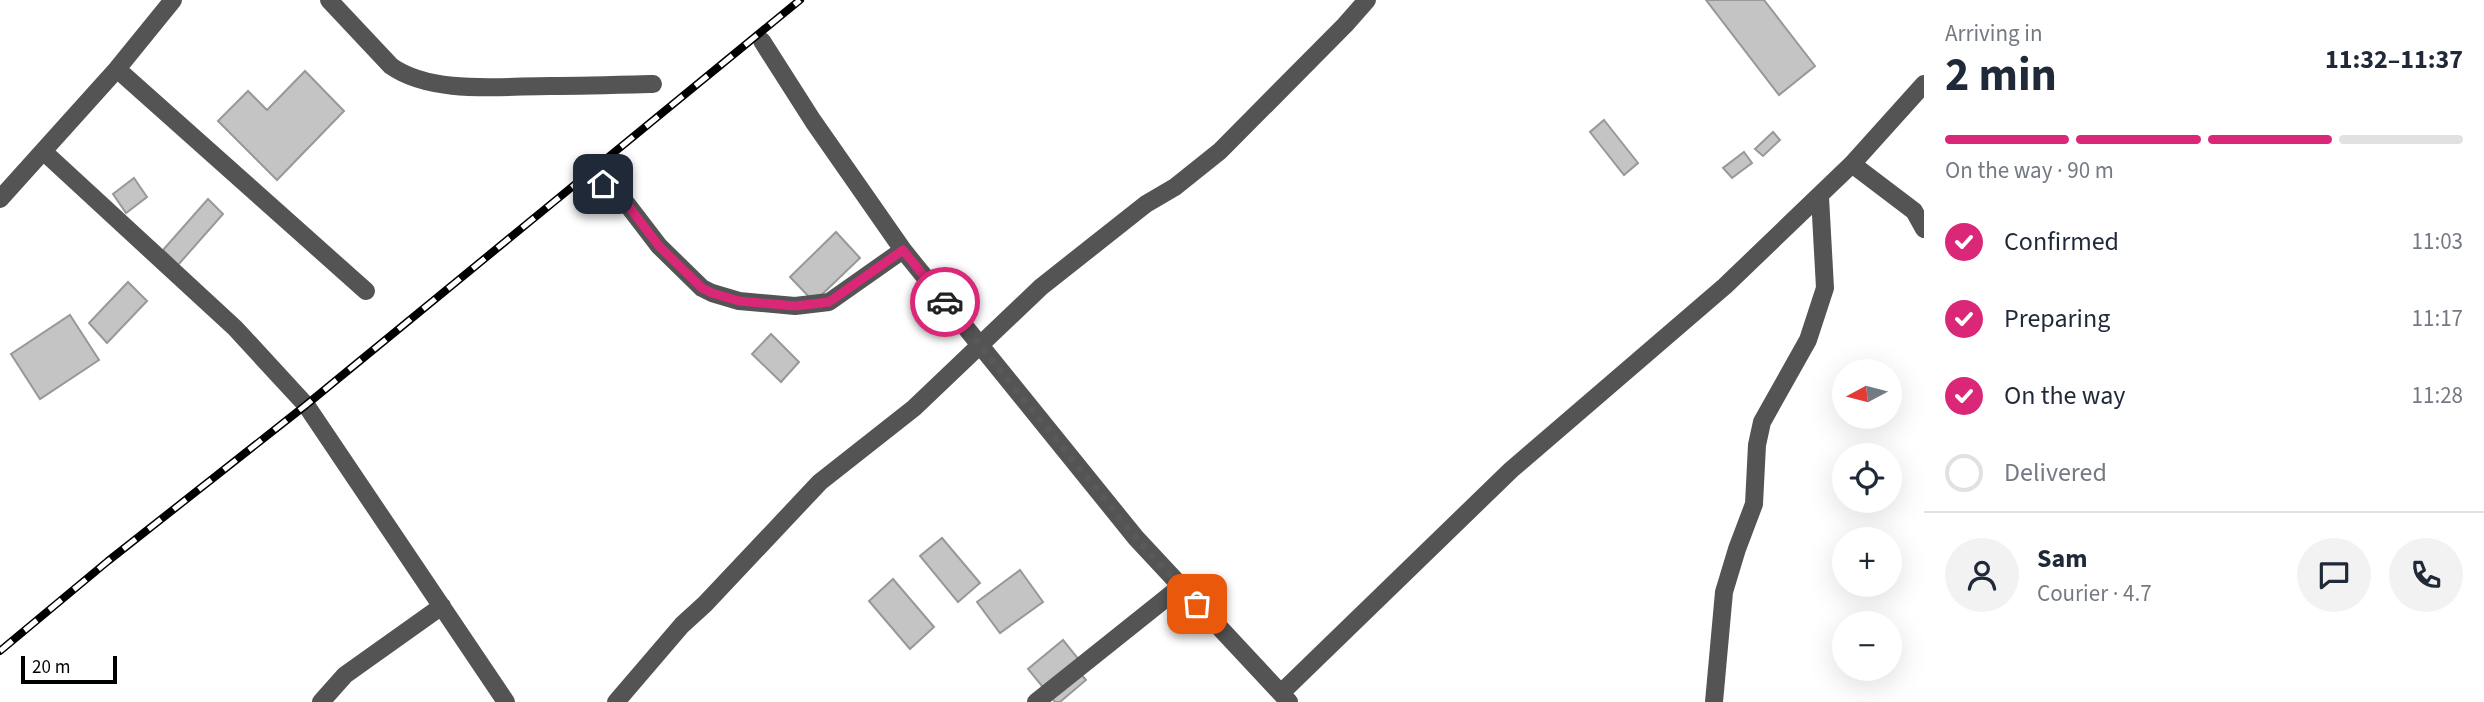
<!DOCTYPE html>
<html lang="en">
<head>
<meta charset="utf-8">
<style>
  :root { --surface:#fff; --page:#f2f2f3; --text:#1f2937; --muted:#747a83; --line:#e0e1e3; --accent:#db2777 }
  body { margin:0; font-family:"Source Sans 3",sans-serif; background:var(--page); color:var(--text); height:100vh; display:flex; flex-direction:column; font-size:26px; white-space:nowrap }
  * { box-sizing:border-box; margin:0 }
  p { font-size:23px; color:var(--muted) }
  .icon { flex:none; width:38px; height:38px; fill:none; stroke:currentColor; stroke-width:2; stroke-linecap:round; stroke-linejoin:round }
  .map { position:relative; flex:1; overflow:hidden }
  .side { display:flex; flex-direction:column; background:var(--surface); width:560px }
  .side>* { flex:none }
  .needle { width:46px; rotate:263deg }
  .tools { position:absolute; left:1832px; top:359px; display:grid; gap:14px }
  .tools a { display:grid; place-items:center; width:70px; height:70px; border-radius:50%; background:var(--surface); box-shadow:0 7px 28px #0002; font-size:35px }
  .scale { position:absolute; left:21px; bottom:18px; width:96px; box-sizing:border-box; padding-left:7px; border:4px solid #000; border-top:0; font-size:19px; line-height:24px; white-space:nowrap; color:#000; -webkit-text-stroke:5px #fff; paint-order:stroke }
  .pin { position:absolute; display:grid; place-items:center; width:60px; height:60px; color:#fff; margin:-30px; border-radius:14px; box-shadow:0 4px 10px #0006 }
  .courier { position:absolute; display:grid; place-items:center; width:70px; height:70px; margin:-35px; border:5px solid #db2777; border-radius:50%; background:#fff; color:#222; box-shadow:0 2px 9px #0007 }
  .headline em { font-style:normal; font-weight:700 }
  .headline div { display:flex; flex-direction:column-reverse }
  .headline { display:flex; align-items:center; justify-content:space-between; height:119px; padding:0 21px }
  h1 { font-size:46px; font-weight:700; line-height:52px }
  .bar { display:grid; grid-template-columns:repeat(4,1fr); gap:10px 7px; align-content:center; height:84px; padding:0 21px }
  .bar i { height:9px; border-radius:5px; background:var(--line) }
  .bar .selected { background:var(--accent) }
  .bar p { grid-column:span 4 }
  .line { display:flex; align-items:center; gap:18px; padding:0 21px; border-top:2px solid var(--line) }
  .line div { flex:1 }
  .round { display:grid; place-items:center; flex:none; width:74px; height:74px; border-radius:37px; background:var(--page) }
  ol { padding:0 21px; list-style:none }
  li { display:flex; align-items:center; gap:21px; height:77px }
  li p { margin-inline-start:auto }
  li .icon { padding:7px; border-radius:50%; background:var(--accent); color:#fff; stroke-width:4 }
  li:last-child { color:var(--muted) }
  li i { width:38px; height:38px; border:4px solid var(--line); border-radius:50% }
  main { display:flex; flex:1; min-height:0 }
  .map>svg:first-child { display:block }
</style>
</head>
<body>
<main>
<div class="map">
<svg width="1924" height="702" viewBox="0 0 1924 702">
  <rect width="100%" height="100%" fill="#fff"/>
  <path fill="#c4c4c4" stroke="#989898" stroke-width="2" d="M 1706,0 L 1764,0 L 1815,66 L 1779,95 Z
    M 305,71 L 344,111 L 277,180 L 218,121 L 248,91 L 267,110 Z
    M 1604,120 L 1638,163 L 1624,175 L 1590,132 Z
    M 1773,132 L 1780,140 L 1763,156 L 1755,149 Z
    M 1744,152 L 1752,163 L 1732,178 L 1723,168 Z
    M 134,178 L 147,197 L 126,213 L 113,194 Z
    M 208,199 L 223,214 L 178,265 L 163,250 Z
    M 836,232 L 860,258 L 814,302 L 790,277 Z
    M 128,282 L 147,301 L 107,343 L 89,323 Z
    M 70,315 L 99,360 L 40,399 L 11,354 Z
    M 771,334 L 799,362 L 781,382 L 752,354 Z
    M 942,538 L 980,583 L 958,602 L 920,556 Z
    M 1020,570 L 1043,602 L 1000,633 L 977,602 Z
    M 893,579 L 934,627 L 910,649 L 869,601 Z
    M 1063,640 L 1080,661 L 1074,666 L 1086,680 L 1060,702 L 1055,702 L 1028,669 Z"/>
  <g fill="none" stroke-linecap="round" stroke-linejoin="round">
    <path stroke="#545454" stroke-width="18" d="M 329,0 L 391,66 C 432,95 502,86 550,86 C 584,86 618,85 653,84
      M 762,41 L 813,121 L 903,250 L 1136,538 L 1289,702
      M 117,69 L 366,291
      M 43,151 L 235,328 L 306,405 L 506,702
      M 1852,164 L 1914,211 L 1924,229
      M 603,183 L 623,199 L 659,246 L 702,288 L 712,293 L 739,301 L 795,306 L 829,302 L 903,250
      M 0,199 L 117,69 L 173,0
      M 1281,693 L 1511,470 L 1725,286 L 1852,164 L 1924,84
      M 321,702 L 345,675 L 442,606
      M 616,702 L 682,625 L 705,604 L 820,482 L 914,408 L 1041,287 L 1146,204 L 1175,187 L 1220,151 L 1345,25 L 1367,0
      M 1036,702 L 1180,587
      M 1714,702 L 1724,592 L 1737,549 L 1754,504 L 1757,445 L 1762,422 L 1808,340 L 1825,288 L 1820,197"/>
    <g stroke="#000" stroke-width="8">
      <path id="rail" d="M 0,651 L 108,561 L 306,405 L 800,0"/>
    </g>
    <use href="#rail" stroke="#fff" stroke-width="5" stroke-dasharray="16" stroke-linecap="butt"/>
  </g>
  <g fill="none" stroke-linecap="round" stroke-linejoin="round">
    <path stroke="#595959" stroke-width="7" stroke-dasharray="0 12.6" d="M 945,302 L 1136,538 L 1197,604"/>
    <path stroke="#db2777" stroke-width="9" d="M 603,184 L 623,199 L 659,246 L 702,288 L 712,293 L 739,301 L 795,306 L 829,302 L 903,250 L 945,302"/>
  </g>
</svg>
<div class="tools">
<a><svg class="needle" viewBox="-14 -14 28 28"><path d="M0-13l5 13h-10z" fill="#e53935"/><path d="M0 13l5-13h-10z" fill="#747a83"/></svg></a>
<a><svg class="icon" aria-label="locate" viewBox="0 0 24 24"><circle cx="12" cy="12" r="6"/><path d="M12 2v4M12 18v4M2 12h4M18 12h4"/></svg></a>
<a>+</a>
<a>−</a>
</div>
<div class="scale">20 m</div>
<div class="pin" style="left:1197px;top:604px;background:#ea580c"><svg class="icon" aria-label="bag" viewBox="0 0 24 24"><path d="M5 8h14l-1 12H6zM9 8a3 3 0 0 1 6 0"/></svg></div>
<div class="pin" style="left:603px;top:184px;background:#1f2937"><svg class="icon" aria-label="home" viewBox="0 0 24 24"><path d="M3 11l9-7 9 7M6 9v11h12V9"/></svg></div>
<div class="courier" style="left:945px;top:302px"><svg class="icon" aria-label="car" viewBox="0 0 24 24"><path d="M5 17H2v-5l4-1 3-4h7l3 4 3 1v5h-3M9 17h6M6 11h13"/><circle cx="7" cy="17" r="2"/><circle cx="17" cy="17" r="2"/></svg></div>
</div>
<section class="side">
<div class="headline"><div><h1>2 min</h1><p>Arriving in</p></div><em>11:32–11:37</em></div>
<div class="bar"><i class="selected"></i><i class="selected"></i><i class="selected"></i><i></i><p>On the way · 90 m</p></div>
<ol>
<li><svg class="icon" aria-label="check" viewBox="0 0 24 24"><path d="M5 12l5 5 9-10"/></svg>Confirmed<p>11:03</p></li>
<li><svg class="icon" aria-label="check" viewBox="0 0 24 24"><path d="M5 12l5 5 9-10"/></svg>Preparing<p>11:17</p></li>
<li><svg class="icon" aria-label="check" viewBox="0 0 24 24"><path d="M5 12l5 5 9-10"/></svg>On the way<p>11:28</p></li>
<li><i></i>Delivered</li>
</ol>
<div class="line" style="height:126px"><a class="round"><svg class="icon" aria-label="person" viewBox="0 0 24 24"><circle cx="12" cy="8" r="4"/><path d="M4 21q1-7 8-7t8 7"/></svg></a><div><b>Sam</b><p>Courier · 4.7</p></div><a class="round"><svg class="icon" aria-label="chat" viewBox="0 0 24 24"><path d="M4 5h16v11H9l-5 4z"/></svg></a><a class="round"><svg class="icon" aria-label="phone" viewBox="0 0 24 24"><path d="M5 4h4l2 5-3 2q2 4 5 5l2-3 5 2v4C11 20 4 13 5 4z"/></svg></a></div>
</section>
</main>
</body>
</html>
